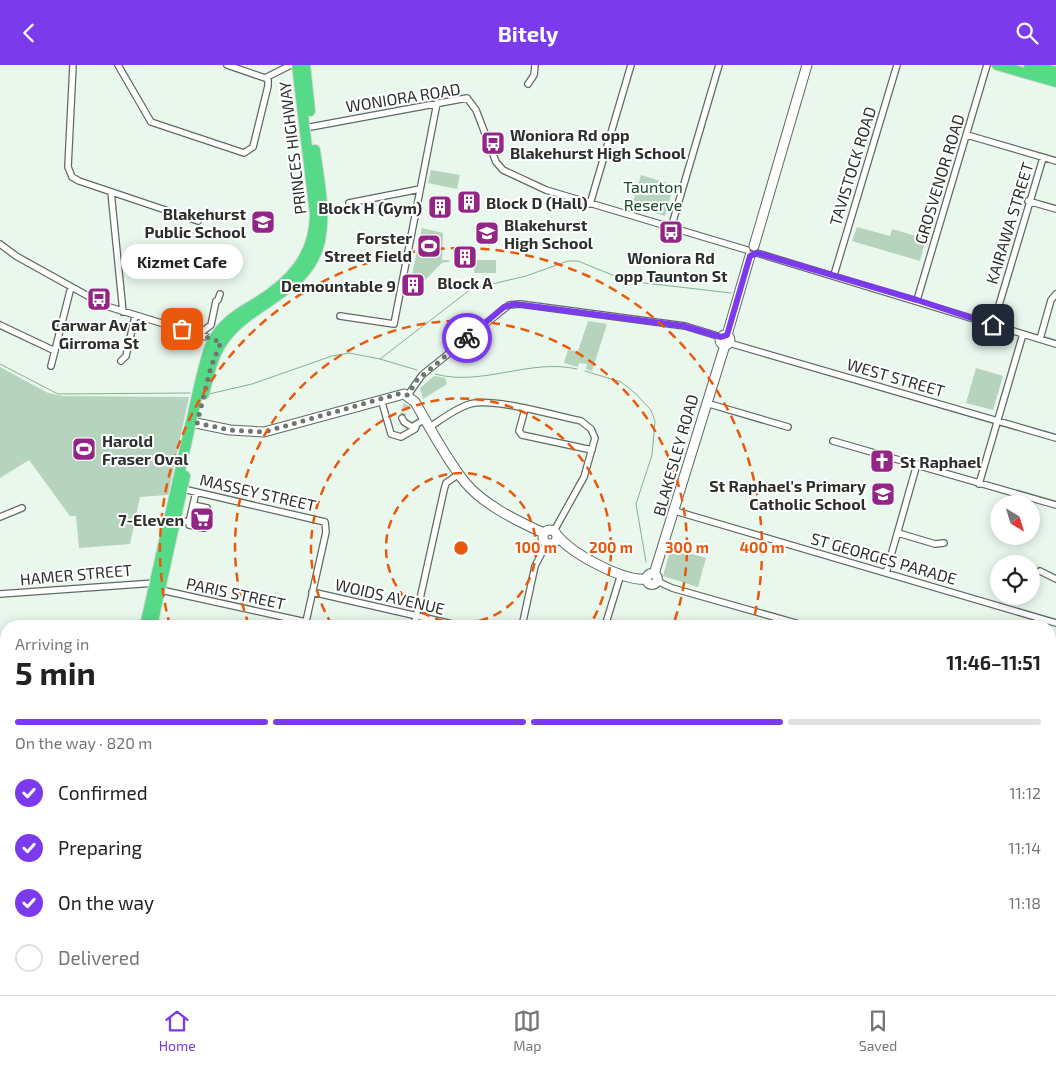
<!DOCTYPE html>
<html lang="en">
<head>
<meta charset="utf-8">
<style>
  :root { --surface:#fff; --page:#f6f6f6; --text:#222; --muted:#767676; --line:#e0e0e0; --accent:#7c3aed }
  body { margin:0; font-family:"Exo 2",sans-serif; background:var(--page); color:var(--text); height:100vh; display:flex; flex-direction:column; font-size:19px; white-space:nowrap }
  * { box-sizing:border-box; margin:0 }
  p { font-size:16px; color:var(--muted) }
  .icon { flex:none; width:28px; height:28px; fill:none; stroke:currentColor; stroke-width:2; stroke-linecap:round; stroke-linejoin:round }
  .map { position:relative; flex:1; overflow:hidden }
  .details { position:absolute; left:0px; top:555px; width:1056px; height:375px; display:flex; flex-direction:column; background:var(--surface); border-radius:20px 20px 0 0; box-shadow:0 2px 12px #0003 }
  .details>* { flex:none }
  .needle { width:32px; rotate:142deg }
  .fabs { position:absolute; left:990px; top:430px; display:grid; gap:10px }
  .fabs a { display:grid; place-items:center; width:50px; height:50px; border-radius:50%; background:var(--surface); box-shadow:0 2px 12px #0003; font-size:25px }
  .pin { position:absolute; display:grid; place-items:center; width:42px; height:42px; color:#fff; margin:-21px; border-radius:10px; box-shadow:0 2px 8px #0006 }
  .courier { position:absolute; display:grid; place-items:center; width:50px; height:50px; margin:-25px; border:4px solid #7c3aed; border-radius:50%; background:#fff; color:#222; box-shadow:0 1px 6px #0007 }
  .bubble { position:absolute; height:35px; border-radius:18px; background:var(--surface); box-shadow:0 2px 12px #0003; font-size:16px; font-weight:700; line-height:35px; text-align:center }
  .headline em { font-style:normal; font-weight:700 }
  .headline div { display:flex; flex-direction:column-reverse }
  .headline { display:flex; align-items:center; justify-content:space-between; height:85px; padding:0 15px }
  h1 { font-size:32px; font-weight:700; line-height:38px }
  .bar { display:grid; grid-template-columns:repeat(4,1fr); gap:8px 5px; align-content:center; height:60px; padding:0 15px }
  .bar i { height:6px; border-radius:4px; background:var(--line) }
  .bar .active { background:var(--accent) }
  .bar p { grid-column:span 4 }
  ol { padding:0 15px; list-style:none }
  li { display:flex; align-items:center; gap:15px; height:55px }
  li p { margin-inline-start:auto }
  li .icon { padding:5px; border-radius:50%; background:var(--accent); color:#fff; stroke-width:4 }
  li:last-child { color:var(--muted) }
  li i { width:28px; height:28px; border:2px solid var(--line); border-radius:50% }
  header { display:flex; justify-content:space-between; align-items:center; height:65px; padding:0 15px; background:var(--accent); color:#fff; font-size:22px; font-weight:700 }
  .tabs { display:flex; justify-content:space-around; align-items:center; height:70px; border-top:1px solid var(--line); background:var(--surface); font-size:14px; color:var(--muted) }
  .tabs a { display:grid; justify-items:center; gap:2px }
  .tabs .active { color:var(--accent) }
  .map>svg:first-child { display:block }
</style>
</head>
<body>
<header><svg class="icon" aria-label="back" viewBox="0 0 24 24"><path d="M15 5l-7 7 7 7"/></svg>Bitely<svg class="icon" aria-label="search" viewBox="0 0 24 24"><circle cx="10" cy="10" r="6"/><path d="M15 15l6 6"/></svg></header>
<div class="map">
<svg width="1056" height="930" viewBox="0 0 1056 930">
  <rect width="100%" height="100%" fill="#e9f7ed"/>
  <path fill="#b6d3bd" d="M 431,105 L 460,110 L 457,124 L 428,118 Z
    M 641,110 L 674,120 L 665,151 L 632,141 Z
    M 857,162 L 890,171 L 892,164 L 926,174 L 920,196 L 852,176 Z
    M 422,163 L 443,168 L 442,195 L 449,195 L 449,197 L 442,198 L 423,217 L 411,214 Z
    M 475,195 L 496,195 L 496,208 L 474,208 Z
    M 588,256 L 607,259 L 592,306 L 586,304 L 587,299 L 579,298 L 578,302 L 564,298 L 568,285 L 578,286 Z
    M 0,302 L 48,328 L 62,331 L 189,332 L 168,430 L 140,432 L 130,479 L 79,483 L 76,451 L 70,451 L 29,395 L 0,413 Z
    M 976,303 L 1003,311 L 993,345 L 966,338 Z
    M 434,311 L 445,313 L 447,319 L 423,334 L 420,323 Z
    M 671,483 L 706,493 L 698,522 L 663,511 Z"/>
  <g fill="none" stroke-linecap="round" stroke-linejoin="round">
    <path stroke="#83b290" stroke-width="1" d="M 380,294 L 471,224 L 526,211 L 568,196 L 578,196 L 627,216 L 731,228
      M 0,299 L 58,329 L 190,328
      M 585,306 L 621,317 L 636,329 L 651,345 L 655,356 L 652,390 L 636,439 L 646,497
      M 435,309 C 482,322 530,293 577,304
      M 209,329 L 252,319 L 332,291 L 349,288 L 380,294 L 417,305"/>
    <path stroke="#c3cfc6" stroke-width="5.5" stroke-dasharray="5.5 3" stroke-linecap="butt" d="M 402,353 L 406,339"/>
    <g stroke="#5f6b62" stroke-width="8">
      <path id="street" d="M 73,0 L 68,102 L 72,112 L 79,116 L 198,156
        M 118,0 L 151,57 L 244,88 L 253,82 L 268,21 L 268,12
        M 227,0 L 265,13 L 291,0
        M 528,19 L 534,10 L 535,0
        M 305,63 L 467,33 L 476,45 L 496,97 L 503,105 L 546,125 L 747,185
        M 967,70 L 1056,96
        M 111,127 L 123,247
        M 1028,136 L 1056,144
        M 349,138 L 420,124
        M 590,139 L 631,0
        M 671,163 L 719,0
        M 0,179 L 16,191 L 106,241 L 216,275
        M 757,188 L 1056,279
        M 834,210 L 897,0
        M 917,235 L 987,0
        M 340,251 L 394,259 L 437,38
        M 0,260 L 55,286
        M 993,260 L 1043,93
        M 199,269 L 211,260 L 216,236 L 218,235 L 220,229
        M 1040,274 L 1051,235 L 1056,229
        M 729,278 L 1056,373
        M 121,296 L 126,291 L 135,251
        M 51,301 L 71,222
        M 408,330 L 422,310 L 509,240 L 520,239 L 685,261 L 721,272
        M 381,334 L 391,369 L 401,372 L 415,364 L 417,359
        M 706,338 L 788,362
        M 525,344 L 519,366 L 522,370 L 592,385
        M 402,353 L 404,357 L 412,362 L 425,354
        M 430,362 C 442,354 456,343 470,339 C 493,332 556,351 581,356 L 591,364 L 595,373 L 584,412 L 554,466
        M 833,376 L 1056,440
        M 979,419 L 1023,269
        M 183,424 L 325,457 L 326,467 L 305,561
        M 193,440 L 207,443
        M 675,446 L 1056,558
        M 0,452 L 22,443
        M 176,455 L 189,457 L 196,427
        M 189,457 L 189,460 L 204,463
        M 898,468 L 935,479 L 944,478
        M 1040,506 L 1056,514
        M 886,508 L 917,399
        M 657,516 L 672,523 L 806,561
        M 161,525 L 306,557
        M 312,527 L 461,561
        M 0,529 L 155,518
        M 414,561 L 444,425 L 446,418 L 459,409
        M 522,561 L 535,501 L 547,478
        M 605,561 L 621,509
        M 0,602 L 6,601
        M 1050,632 L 1056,634
        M 1050,711 L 1056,713
        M 1050,794 L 1056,796
        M 0,862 L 6,863 L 0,887
        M 1050,873 L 1056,875
        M 246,924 L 274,930
        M 948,924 L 969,930
        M 967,924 L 986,930
        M 278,930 L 279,924
        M 493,930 L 495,924
        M 570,930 L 572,924
        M 652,930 L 654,924
        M 728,930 L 730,924"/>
    </g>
    <g stroke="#5f6b62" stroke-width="11">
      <path id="secondary" d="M 754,181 L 807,0
        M 727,270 L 750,191
        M720 275a5 5 0 1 1 10 0a5 5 0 1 1-10 0Z
        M 191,357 L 230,365 L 264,367 L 404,329 L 415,337 C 430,363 445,392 464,416 C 482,439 517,456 544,468
        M543 472a7 7 0 1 1 14 0a7 7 0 1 1-14 0Z
        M 557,470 C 570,488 624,517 647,514
        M646.5 514a5.5 5.5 0 1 1 11 0a5.5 5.5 0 1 1-11 0Z
        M 654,509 L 725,280
        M 0,708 L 6,709
        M 1050,914 L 1056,912
        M 669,924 L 679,930
        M 1011,930 L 1025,924"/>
    </g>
    <g stroke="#d5d6d5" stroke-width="12">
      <path id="highway" d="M 305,0 L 310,46
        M 997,0 L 1056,17
        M 1029,0 L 1056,7
        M 204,329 C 209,309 213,288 226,272 C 254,236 308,227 320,176 C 326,146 319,115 315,85
        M 145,561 L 201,313 C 205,299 208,281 217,269 C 227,255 242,246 256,238 C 290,217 315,191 315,149 L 297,0
        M 152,561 L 185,411
        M 65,930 L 67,924
        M 73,930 L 74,924"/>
    </g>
    <use href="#street" stroke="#fff" stroke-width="5.5"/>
    <use href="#secondary" stroke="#fff" stroke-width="9"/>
    <use href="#highway" stroke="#56da87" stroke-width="10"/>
    <g stroke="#717973" stroke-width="3">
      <path id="rail" d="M 1043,930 L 1056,926"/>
    </g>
    <use href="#rail" stroke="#fff" stroke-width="1" stroke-dasharray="4" stroke-linecap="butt"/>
  </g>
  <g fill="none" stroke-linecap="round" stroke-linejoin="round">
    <path stroke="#6e7670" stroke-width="5" stroke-dasharray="0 9" d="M 182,264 L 221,277 L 211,302 L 197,358 L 230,365 L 264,367 L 398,329 L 408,330 L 417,315 L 467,273"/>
    <path stroke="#7c3aed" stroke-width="6" d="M 467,273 L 504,242 L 515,239 L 684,261 L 721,272 L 727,270 L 750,191 L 757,188 L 917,235 L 993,260"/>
  </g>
  <g fill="none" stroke="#e8590c" stroke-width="2.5" stroke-dasharray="9 6">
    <circle cx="461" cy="483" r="75"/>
    <path d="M332 560A150 150 0 1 1 590 560"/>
    <path d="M249 560A226 226 0 1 1 673 560"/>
    <path d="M170 561A301 301 0 1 1 752 561"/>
  </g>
  <defs>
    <g id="bus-square" transform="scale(1.25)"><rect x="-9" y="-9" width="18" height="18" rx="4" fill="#932587" stroke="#fff"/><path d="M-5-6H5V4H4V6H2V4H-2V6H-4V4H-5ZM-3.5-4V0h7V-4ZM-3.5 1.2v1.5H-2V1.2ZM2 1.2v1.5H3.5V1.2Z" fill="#fff"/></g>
    <g id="building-square" transform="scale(1.25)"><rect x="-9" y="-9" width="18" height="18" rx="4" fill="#932587" stroke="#fff"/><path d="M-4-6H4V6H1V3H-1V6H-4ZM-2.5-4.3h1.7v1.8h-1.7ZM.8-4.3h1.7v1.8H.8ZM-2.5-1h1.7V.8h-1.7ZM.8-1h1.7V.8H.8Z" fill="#fff"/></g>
    <g id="school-square" transform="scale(1.25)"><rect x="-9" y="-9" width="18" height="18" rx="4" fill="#932587" stroke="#fff"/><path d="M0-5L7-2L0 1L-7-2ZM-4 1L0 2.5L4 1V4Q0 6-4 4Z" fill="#fff"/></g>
    <g id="stadium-square" transform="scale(1.25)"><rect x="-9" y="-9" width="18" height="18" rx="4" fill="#932587" stroke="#fff"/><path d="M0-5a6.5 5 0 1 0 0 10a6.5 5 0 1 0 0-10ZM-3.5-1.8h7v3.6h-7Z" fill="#fff"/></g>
    <g id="church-square" transform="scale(1.25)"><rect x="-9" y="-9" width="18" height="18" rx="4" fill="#932587" stroke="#fff"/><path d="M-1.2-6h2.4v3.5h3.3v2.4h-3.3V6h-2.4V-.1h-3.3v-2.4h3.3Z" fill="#fff"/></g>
    <g id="supermarket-square" transform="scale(1.25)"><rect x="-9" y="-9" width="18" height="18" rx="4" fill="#932587" stroke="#fff"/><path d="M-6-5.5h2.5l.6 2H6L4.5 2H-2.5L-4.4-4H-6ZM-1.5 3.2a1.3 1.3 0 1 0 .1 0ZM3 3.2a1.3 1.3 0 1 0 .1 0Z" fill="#fff"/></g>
  </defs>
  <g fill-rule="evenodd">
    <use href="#bus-square" x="493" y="78"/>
    <use href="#building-square" x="469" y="137"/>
    <use href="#building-square" x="440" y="142"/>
    <use href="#school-square" x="263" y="157"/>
    <use href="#bus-square" x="671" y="167"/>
    <use href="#school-square" x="487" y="168"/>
    <use href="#stadium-square" x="429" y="181"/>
    <use href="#building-square" x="465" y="192"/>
    <use href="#building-square" x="413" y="220"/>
    <use href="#bus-square" x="99" y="234"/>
    <use href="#stadium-square" x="84" y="384"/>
    <use href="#church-square" x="882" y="396"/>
    <use href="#school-square" x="883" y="429"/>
    <use href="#supermarket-square" x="202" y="454"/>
  </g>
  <g text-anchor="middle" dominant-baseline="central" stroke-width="4" stroke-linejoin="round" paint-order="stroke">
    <g font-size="16" fill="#2b302c" stroke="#fff">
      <text transform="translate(403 32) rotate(-9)">WONIORA ROAD</text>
      <text transform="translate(292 83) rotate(-97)">PRINCES HIGHWAY</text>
      <text transform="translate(852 101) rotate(-73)">TAVISTOCK ROAD</text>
      <text transform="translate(939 114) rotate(-73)">GROSVENOR ROAD</text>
      <text transform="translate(1009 158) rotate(-73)">KAIRAWA STREET</text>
      <text transform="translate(896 312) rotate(16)">WEST STREET</text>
      <text transform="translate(675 390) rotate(-74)">BLAKESLEY ROAD</text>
      <text transform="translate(258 427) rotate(13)">MASSEY STREET</text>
      <text transform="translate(884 493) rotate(16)">ST GEORGES PARADE</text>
      <text transform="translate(76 509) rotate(-5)">HAMER STREET</text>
      <text transform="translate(236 528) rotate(12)">PARIS STREET</text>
      <text transform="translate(390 531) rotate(13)">WOIDS AVENUE</text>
    </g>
    <g font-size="16" font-weight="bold" fill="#2b302c" stroke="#fff" text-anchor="end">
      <text x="510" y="69" text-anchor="start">Woniora Rd opp<tspan x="510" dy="18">Blakehurst High School</tspan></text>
      <text x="486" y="137" text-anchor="start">Block D (Hall)</text>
      <text x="422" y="142">Block H (Gym)</text>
      <text x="246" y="148">Blakehurst<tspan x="246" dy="18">Public School</tspan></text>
      <text x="504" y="159" text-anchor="start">Blakehurst<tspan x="504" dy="18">High School</tspan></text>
      <text x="412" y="172">Forster<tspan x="412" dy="18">Street Field</tspan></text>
      <text x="671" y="192" text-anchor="middle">Woniora Rd<tspan x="671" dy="18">opp Taunton St</tspan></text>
      <text x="465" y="217" text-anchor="middle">Block A</text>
      <text x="396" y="220">Demountable 9</text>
      <text x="99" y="259" text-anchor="middle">Carwar Av at<tspan x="99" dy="18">Girroma St</tspan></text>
      <text x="102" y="375" text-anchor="start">Harold<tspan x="102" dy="18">Fraser Oval</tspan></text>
      <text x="900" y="396" text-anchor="start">St Raphael</text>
      <text x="866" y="420">St Raphael's Primary<tspan x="866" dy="18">Catholic School</tspan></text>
      <text x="184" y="454">7-Eleven</text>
    </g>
    <g font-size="16" fill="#164c2a" stroke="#fff">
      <text x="653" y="121">Taunton<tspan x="653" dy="18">Reserve</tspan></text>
    </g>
  </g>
  <circle cx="461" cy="483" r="8" fill="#e8590c" stroke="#fff" stroke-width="2.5"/>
  <g font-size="15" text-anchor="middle" font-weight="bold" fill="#e8590c" stroke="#fff" stroke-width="4" stroke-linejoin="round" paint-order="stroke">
    <text x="536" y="488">100 m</text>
    <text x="611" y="488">200 m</text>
    <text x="687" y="488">300 m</text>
    <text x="762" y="488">400 m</text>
  </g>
</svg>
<div class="fabs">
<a><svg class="needle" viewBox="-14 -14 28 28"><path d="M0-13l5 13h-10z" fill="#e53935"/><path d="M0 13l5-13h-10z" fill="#767676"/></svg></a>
<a><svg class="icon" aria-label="locate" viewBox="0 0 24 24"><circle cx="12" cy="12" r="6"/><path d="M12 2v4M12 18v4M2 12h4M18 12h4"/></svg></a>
</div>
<div class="pin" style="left:182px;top:264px;background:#ea580c"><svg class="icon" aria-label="bag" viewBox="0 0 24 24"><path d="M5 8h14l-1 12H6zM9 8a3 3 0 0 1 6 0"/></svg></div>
<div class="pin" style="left:993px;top:260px;background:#1f2937"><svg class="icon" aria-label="home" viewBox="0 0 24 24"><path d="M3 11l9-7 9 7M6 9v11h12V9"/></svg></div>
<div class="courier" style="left:467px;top:273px"><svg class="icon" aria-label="bike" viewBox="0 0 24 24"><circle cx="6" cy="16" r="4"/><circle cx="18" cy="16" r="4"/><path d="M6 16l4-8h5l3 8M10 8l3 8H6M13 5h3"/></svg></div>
<div class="bubble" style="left:121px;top:179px;width:122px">Kizmet Cafe</div>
<section class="details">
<div class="headline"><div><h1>5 min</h1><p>Arriving in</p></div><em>11:46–11:51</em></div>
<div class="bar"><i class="active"></i><i class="active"></i><i class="active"></i><i></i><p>On the way · 820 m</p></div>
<ol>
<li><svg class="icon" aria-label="check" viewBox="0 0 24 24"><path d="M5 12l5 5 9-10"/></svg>Confirmed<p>11:12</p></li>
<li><svg class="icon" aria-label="check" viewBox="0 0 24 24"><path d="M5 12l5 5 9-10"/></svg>Preparing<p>11:14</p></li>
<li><svg class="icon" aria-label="check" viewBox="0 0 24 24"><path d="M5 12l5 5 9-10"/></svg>On the way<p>11:18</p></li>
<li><i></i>Delivered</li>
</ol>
</section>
</div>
<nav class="tabs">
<a class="active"><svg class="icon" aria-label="home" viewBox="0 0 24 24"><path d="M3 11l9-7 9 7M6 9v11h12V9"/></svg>Home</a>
<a><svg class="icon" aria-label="map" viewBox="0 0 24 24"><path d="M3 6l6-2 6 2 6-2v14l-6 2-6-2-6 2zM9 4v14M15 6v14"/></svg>Map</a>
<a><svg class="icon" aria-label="saved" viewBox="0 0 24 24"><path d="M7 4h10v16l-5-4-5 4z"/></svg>Saved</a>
</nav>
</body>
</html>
